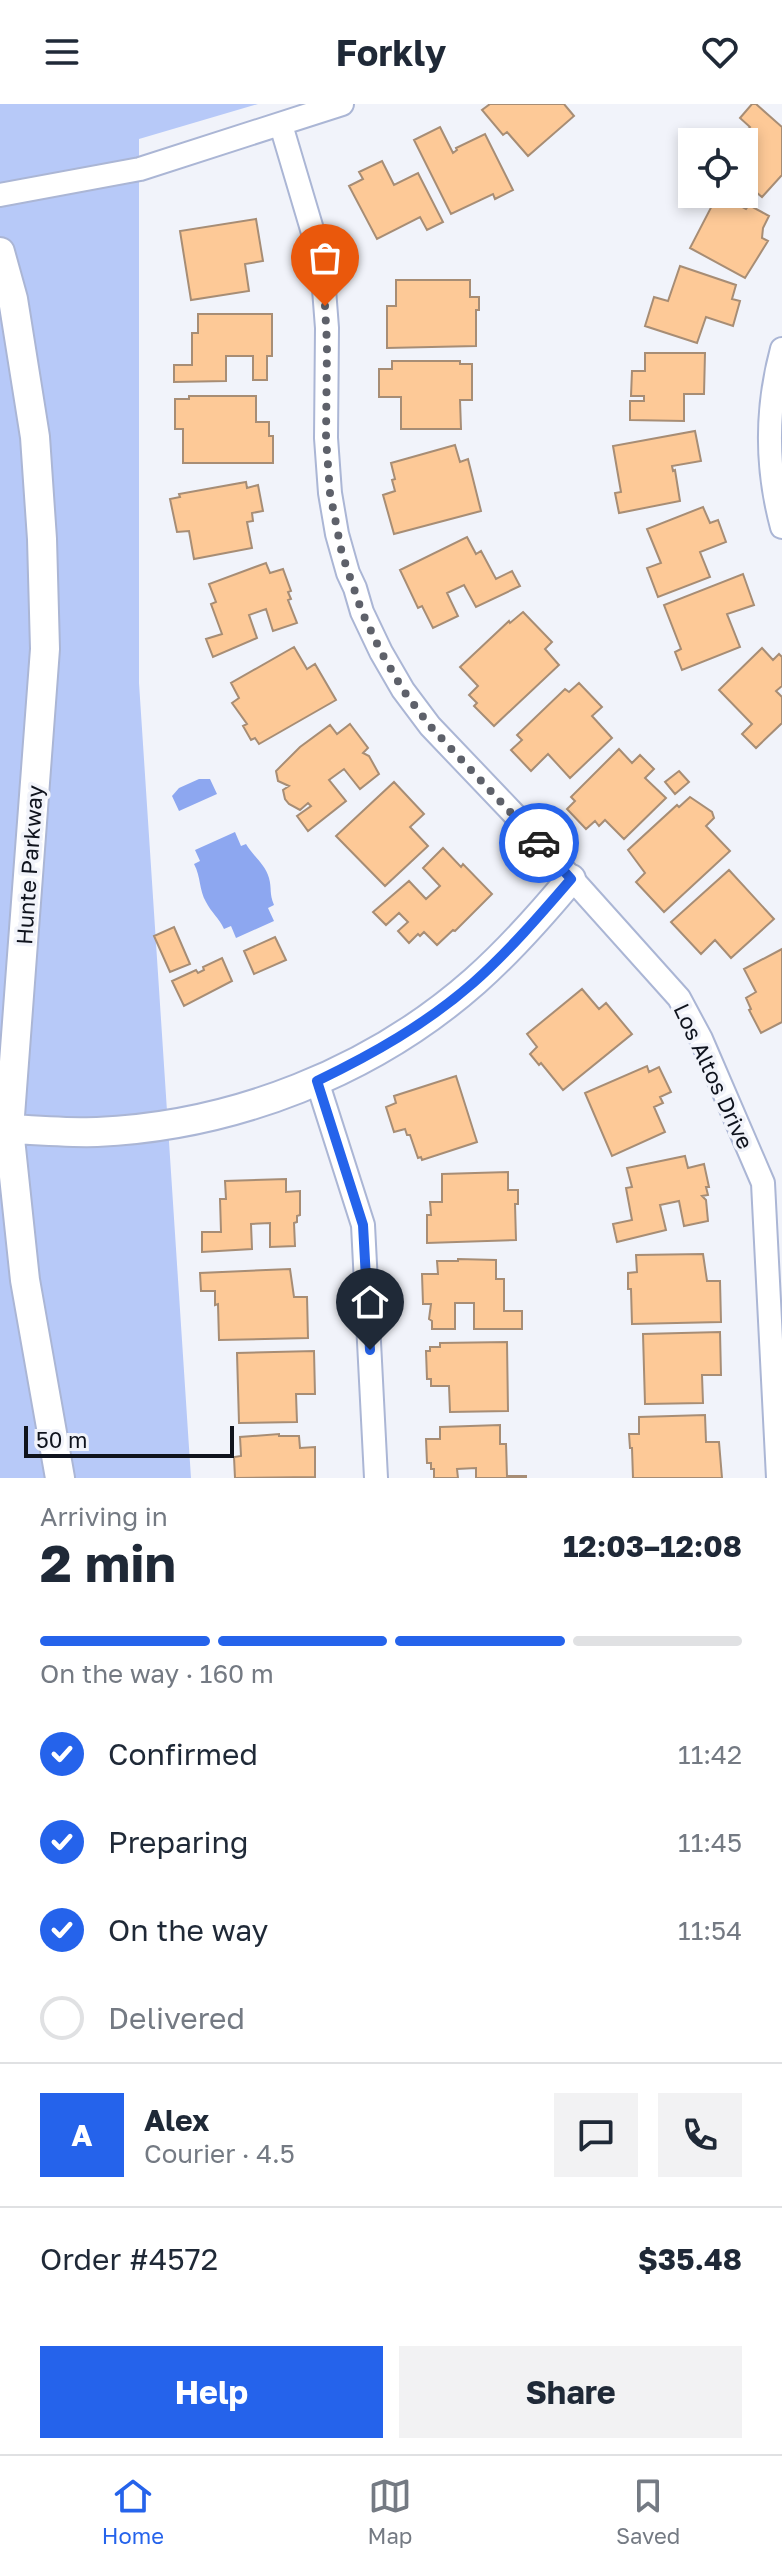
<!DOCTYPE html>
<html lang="en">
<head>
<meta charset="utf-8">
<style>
  :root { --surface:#fff; --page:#f2f2f3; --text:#1f2937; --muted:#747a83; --line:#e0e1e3; --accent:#2563eb }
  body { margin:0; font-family:"Golos Text",sans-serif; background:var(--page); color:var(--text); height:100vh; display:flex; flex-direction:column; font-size:30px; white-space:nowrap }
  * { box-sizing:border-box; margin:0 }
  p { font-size:26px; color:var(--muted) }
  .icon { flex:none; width:44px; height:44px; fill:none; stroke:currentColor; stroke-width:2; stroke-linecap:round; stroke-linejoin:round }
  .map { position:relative; height:1374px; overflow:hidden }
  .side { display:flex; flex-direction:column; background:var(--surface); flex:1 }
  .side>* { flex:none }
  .buttons { position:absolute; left:678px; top:24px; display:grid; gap:16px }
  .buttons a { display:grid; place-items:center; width:80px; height:80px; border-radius:0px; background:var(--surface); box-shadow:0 4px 12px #0003; font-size:40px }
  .scale { position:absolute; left:24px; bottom:20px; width:210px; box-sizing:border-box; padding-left:8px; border:4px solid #0f131d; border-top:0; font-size:22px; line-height:28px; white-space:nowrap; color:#0f131d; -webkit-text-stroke:6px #f1f3fa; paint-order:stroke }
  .pin { position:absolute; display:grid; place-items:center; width:68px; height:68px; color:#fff; margin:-82px -34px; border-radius:50% 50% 50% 0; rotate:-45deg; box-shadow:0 0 8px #0007 }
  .pin .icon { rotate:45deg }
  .courier { position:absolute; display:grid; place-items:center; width:80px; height:80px; margin:-40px; border:6px solid #2563eb; border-radius:50%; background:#fff; color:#222; box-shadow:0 2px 10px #0007 }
  .summary em { font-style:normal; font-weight:700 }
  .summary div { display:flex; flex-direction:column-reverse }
  .summary { display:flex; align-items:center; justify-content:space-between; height:136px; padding:0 40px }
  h1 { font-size:52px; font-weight:700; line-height:60px }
  .bar { display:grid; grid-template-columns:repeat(4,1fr); gap:12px 8px; align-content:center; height:96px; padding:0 40px }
  .bar i { height:10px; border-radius:6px; background:var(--line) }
  .bar .on { background:var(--accent) }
  .bar p { grid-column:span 4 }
  .line { display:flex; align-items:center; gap:20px; padding:0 40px; border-top:2px solid var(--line) }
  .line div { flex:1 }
  .round { display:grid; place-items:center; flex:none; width:84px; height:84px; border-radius:0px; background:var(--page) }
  ol { padding:0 40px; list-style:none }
  li { display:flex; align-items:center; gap:24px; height:88px }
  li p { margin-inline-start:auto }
  li .icon { padding:8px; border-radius:50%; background:var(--accent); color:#fff; stroke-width:4 }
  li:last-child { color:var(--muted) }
  li i { width:44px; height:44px; border:4px solid var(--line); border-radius:50% }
  .primary-button { display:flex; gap:16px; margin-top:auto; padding:16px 40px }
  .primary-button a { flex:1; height:92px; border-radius:0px; background:var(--accent); color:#fff; font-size:32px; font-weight:700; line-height:92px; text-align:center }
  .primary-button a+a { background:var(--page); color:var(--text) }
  header { display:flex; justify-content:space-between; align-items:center; height:104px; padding:0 40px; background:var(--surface); font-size:36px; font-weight:700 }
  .menu { display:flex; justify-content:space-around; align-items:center; height:112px; border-top:2px solid var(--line); background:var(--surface); font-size:22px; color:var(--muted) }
  .menu a { display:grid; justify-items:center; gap:4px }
  .menu .on { color:var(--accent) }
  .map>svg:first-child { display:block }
</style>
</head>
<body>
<header><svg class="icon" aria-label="menu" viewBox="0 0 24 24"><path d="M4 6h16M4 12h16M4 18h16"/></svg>Forkly<svg class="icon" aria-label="heart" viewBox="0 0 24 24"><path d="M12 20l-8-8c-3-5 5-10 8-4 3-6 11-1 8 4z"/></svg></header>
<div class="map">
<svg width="782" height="1374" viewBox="0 0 782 1374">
  <rect width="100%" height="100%" fill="#f1f3fa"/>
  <path fill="#b7c9f8" d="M 0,0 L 258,0 L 139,35 L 139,579 L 191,1374 L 0,1374 Z"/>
  <path fill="#8da7f0" d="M 199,675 L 210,675 L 217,690 L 179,707 L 172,692 L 179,684 Z
    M 235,728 L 241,742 L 246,740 C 253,752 265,760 269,774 C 272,785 269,789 274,801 L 268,804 L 274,817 L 236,834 L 231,822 L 224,825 C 219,814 211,808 206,798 C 199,786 201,773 194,760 L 200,757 L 195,746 Z"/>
  <path fill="#fdc997" stroke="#a78d75" stroke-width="2" d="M 490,0 L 564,0 L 574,12 L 528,52 L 507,28 L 503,31 L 482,6 Z
    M 752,0 L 756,0 L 782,23 L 782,71 L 762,93 L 744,78 L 744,38 L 736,38 L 750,23 L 740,14 Z
    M 440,23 L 453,49 L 457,46 L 456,44 L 485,30 L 513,86 L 495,95 L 493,90 L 451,110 L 414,36 Z
    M 382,57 L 394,81 L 418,69 L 443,118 L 427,126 L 420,113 L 377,135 L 349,82 L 363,75 L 359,68 Z
    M 718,90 L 746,105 L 749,101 L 769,112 L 763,124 L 762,134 L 768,137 L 745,174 L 690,144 Z
    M 256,115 L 263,157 L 245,160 L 249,187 L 191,196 L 180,127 Z
    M 680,162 L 736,181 L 732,195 L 740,197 L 733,222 L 706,213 L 697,239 L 645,222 L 654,193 L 668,197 Z
    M 396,176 L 470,176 L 470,193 L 479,193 L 479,206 L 476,206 L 476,242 L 387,244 L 387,202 L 396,202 Z
    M 198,210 L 272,210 L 272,252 L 267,252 L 267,276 L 253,276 L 253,252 L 226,252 L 226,277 L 174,278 L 174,261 L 192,261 L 192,229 L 198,229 Z
    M 645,249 L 705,249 L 704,290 L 684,290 L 684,317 L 630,316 L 630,297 L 644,297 L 644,292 L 631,292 L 632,267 L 645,267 Z
    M 392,257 L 460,257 L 460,260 L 472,260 L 472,296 L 460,296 L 461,325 L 401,325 L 401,293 L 379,293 L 379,265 L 392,265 Z
    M 189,292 L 256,292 L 256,318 L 269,318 L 269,332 L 273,332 L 273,359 L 183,359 L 183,325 L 175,325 L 175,295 L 189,295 Z
    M 695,327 L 701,357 L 672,362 L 673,367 L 675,366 L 680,397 L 619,409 L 615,389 L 621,388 L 613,342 Z
    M 455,341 L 460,358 L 468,355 L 481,407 L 394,430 L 383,391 L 395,387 L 392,376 L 395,375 L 391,359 Z
    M 246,378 L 247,384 L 258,381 L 263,407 L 252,409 L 253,417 L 247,418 L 252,444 L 194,455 L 189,427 L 177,428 L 170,395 L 180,393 L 179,390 Z
    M 703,403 L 710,419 L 718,416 L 726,438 L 700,448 L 710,473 L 658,493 L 647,464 L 661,459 L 647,425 Z
    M 467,433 L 476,450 L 481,447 L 496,475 L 512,467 L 520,482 L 476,503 L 464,481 L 447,489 L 458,512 L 433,524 L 422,502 L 418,504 L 400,466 Z
    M 266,459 L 270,469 L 283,465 L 291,487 L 288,488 L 291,495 L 288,496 L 297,519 L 273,527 L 266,505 L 249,511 L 257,534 L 213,553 L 206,535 L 222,530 L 211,500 L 216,498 L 209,480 Z
    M 743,470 L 754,501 L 727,510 L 740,543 L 682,566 L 675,548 L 681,545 L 664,501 Z
    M 523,508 L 552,538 L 545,545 L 559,561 L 494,622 L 474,602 L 477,599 L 469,591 L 478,582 L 460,563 L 509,517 L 510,519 Z
    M 294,543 L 307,565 L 315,560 L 336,596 L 259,640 L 255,634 L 251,636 L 243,622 L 247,620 L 232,599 L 239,594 L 231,579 Z
    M 762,544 L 773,556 L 779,550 L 782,553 L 782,582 L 776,587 L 782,593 L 782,619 L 756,644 L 742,630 L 752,620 L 719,586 Z
    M 579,579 L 602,603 L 592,612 L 612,634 L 570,674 L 548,650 L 531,667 L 511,646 L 522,636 L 517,631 L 565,585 L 569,588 Z
    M 350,620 L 368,644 L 363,649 L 369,652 L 379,670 L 360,685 L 344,665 L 329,676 L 346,697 L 308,727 L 297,712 L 311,702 L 308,699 L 300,706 L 289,700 L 285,695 L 283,686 L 289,682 L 278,677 L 276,667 L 300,643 L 330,621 L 337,630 Z
    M 619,645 L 632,659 L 640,651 L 654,665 L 645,674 L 666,694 L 624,735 L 605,716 L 599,722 L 595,717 L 586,725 L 567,705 L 575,697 L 571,693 Z
    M 679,667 L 689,678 L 675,690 L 665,678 Z
    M 394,678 L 424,710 L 410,723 L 428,742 L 385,782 L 336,732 Z
    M 690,693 L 712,708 L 714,714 L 706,722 L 730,747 L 664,808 L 636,778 L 645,769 L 628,746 L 677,701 L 679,703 Z
    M 443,744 L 461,763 L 463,760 L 492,790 L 455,827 L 453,826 L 437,841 L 424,828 L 420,832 L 418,830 L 409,839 L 398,827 L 408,818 L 399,809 L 386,821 L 373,808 L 409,777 L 426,795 L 440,782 L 423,764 Z
    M 729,766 L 774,815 L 731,854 L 715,836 L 701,850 L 671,818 Z
    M 174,823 L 190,860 L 170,868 L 154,832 Z
    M 275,833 L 286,856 L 254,870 L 244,847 Z
    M 782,845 L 782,918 L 761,929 L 749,906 L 751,905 L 746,894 L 756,888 L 744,865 Z
    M 222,854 L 232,877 L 184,902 L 172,877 L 196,866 L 198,869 L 204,866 L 203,863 Z
    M 582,885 L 599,905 L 606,899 L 632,930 L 563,986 L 541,959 L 539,961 L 530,950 L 537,943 L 527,930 Z
    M 647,962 L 649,968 L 659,963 L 671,988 L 660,993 L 663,999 L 654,1003 L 665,1028 L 612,1052 L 585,989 Z
    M 456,972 L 477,1038 L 422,1056 L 421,1053 L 418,1054 L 410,1031 L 407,1031 L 405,1025 L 394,1028 L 386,1003 L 396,999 L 394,992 Z
    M 685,1052 L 688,1064 L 704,1060 L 709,1083 L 706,1083 L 708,1091 L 702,1092 L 706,1096 L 708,1117 L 684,1122 L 679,1097 L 660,1101 L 666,1126 L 617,1138 L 613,1120 L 632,1116 L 626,1084 L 632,1083 L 627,1064 Z
    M 508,1068 L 508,1086 L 518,1086 L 518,1100 L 515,1100 L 516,1136 L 427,1139 L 427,1111 L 431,1111 L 430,1098 L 442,1098 L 442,1070 Z
    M 286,1075 L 286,1088 L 300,1087 L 300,1111 L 297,1112 L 297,1118 L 294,1119 L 295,1142 L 270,1143 L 270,1119 L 251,1120 L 252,1145 L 202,1148 L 202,1128 L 221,1128 L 220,1095 L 226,1095 L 225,1077 Z
    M 703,1150 L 707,1177 L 720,1177 L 721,1218 L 632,1220 L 631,1185 L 628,1185 L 628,1169 L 637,1168 L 636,1151 Z
    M 458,1155 L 496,1156 L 496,1175 L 504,1175 L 504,1207 L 522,1207 L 522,1225 L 474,1225 L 474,1199 L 455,1199 L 455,1225 L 432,1225 L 432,1217 L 429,1215 L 431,1200 L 423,1200 L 422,1170 L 438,1170 L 437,1157 L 458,1157 Z
    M 290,1165 L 294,1193 L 307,1193 L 308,1234 L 219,1236 L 218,1200 L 215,1201 L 215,1187 L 201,1187 L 200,1169 Z
    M 720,1228 L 721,1271 L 702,1271 L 703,1299 L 645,1300 L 643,1230 Z
    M 507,1238 L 508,1307 L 450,1308 L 449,1282 L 431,1282 L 431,1275 L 427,1275 L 426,1247 L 430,1247 L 430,1243 L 440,1243 L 440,1239 Z
    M 314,1247 L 315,1290 L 296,1290 L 297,1318 L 239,1319 L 237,1249 Z
    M 705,1311 L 706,1338 L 719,1338 L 722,1374 L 633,1374 L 632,1344 L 630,1344 L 629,1330 L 639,1330 L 639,1313 Z
    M 500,1321 L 500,1340 L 506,1340 L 507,1372 L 526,1372 L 526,1374 L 476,1374 L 476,1364 L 457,1365 L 458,1374 L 434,1374 L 434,1365 L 431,1365 L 431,1359 L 427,1359 L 426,1335 L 440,1335 L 440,1323 Z
    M 279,1330 L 279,1332 L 299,1332 L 300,1344 L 315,1343 L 315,1373 L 235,1374 L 234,1353 L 241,1352 L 240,1333 Z"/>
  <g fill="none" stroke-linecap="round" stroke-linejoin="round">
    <g stroke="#abb6d5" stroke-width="26">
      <path id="minor" d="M 281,21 L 322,159 L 327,224 L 326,334 L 330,389 L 337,430 L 348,469 L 355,484 L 362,508 L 381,548 L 403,586 L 430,622 L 513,709 L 679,894 L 701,935 L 763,1079 L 778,1374
        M 0,91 L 140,65 L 342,0
        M 782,245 C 766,304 766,364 782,423
        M 317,977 L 363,1121 L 376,1374"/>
    </g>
    <g stroke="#abb6d5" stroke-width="32">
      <path id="tertiary" d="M 0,148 L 13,195 L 35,333 L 42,435 L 45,545 L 9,1025 L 25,1176 L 60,1374
        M 0,1024 C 33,1026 65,1029 97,1028 C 234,1022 372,968 475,877 C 510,846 541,811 571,775"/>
    </g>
    <use href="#minor" stroke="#fff" stroke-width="22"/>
    <use href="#tertiary" stroke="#fff" stroke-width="28"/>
  </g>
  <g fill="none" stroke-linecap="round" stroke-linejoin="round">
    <path stroke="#5e616a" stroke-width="8" stroke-dasharray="0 14.4" d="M 325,202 L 327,240 L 326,334 L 330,389 L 342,450 L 362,508 L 381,548 L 403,586 L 430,622 L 539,739"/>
    <path stroke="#2563eb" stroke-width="10" d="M 370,1246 L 363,1121 L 317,977 C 373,950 426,920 473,879 C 509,847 540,811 571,775 L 539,739"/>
  </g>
  <g text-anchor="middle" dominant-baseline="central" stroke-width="7" stroke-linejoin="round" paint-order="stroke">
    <g font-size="22" fill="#0f131d" stroke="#f1f3fa">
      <text transform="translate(29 761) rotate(-86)">Hunte Parkway</text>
      <text transform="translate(714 972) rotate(65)">Los Altos Drive</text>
    </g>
  </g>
</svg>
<div class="buttons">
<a><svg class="icon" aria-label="locate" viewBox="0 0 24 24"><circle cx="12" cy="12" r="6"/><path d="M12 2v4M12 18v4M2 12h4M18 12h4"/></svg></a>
</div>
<div class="scale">50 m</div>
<div class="pin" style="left:325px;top:202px;background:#ea580c"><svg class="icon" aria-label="bag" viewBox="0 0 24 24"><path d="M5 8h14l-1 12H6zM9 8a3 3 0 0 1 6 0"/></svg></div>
<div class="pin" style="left:370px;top:1246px;background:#1f2937"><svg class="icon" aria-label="home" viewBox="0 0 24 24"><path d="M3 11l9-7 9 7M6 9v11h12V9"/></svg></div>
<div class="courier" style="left:539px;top:739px"><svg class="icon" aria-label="car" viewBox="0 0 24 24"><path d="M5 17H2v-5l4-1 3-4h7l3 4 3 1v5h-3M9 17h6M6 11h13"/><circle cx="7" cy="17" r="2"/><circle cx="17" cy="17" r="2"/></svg></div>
</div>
<section class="side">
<div class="summary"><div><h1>2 min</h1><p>Arriving in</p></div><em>12:03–12:08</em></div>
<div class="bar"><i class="on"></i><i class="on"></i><i class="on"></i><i></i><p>On the way · 160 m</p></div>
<ol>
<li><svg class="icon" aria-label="check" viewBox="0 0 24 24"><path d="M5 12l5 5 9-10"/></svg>Confirmed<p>11:42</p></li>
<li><svg class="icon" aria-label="check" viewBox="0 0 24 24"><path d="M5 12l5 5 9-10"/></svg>Preparing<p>11:45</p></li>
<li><svg class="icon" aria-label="check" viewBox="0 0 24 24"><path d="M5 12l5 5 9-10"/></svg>On the way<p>11:54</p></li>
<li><i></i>Delivered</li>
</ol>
<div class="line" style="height:144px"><b class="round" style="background:var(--accent);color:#fff">A</b><div><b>Alex</b><p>Courier · 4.5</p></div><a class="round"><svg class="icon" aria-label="chat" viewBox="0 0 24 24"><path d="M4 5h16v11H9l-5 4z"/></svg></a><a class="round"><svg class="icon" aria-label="phone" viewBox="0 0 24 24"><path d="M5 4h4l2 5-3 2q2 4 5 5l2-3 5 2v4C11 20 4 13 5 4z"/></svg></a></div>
<div class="line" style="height:104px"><div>Order #4572</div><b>$35.48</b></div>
<div class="primary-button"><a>Help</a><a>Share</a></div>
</section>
<nav class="menu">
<a class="on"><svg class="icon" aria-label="home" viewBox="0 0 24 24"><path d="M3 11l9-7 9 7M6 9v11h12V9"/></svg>Home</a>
<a><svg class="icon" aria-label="map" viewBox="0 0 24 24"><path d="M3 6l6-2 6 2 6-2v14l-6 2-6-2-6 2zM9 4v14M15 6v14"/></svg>Map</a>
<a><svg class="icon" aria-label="saved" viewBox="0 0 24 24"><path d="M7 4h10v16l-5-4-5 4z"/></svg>Saved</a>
</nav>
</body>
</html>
